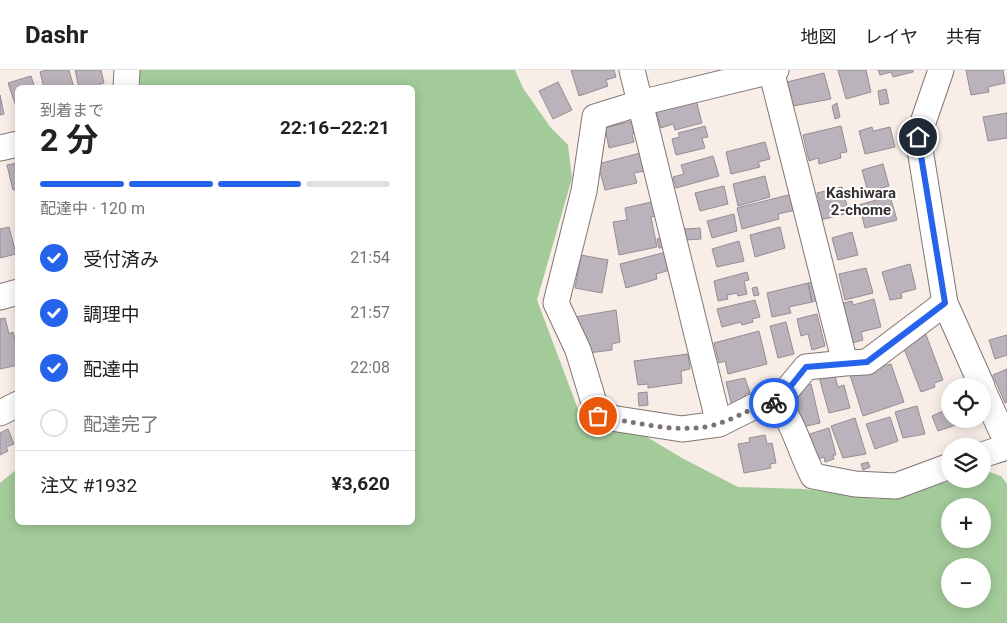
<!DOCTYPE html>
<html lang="ja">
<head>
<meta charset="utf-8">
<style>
  :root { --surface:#fff; --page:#f2f2f2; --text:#202124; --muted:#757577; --line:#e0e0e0; --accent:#2563eb }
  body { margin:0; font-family:Roboto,"Noto Sans JP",sans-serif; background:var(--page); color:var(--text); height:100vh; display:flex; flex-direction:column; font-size:19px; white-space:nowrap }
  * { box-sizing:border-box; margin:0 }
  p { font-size:16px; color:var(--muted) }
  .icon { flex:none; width:28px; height:28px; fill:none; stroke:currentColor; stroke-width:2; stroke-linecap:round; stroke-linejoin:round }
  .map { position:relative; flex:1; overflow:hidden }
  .details { position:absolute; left:15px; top:15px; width:400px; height:440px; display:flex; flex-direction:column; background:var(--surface); border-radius:8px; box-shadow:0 2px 12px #0003 }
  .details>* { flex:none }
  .tools { position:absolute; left:941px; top:308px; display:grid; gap:10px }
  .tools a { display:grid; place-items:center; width:50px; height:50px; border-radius:50%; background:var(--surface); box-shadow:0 2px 12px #0003; font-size:25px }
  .pin { position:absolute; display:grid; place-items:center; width:42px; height:42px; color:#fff; margin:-21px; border:2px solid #fff; border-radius:50%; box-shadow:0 1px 5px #0007 }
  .courier { position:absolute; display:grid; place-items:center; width:50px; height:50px; margin:-25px; border:4px solid #2563eb; border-radius:50%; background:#fff; color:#222; box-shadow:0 1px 6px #0007 }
  .overview em { font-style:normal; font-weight:700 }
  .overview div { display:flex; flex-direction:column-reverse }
  .overview { display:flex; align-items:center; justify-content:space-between; height:85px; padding:0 25px }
  h1 { font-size:32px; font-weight:700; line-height:38px }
  .bar { display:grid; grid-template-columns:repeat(4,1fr); gap:8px 5px; align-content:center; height:60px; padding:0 25px }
  .bar i { height:6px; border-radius:4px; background:var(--line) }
  .bar .current { background:var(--accent) }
  .bar p { grid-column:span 4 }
  .line { display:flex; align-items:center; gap:12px; padding:0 25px; border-top:1px solid var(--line) }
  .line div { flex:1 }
  ol { padding:0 25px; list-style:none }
  li { display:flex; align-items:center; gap:15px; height:55px }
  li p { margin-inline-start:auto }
  li .icon { padding:5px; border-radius:50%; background:var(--accent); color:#fff; stroke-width:4 }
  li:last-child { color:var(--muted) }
  li i { width:28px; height:28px; border:2px solid var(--line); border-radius:50% }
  header { display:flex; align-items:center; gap:30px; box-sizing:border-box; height:70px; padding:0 25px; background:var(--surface); border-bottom:1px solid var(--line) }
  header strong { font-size:24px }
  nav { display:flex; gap:28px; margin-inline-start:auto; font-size:18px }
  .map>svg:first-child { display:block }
</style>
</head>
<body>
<header>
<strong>Dashr</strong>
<nav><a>地図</a><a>レイヤ</a><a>共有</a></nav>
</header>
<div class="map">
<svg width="1007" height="553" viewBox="0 0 1007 553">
  <rect width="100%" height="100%" fill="#f9ede8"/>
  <path fill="#a3cb9a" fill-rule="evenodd" d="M 140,0 L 515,0 L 523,18 L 551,58 L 568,75 L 572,108 L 537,230 L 578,339 L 642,364 L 682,388 L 738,417 L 805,419 L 878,429 L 960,409 L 982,409 L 984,400 L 1001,406 L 1007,414 L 1007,553 L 0,553 L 0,413 L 17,399 L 18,452 L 412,452 L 412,18 L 140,17 ZM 950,436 L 982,436 L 982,469 L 950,469 ZM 950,496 L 982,496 L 982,529 L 950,529 Z"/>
  <path fill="#bbb3bb" stroke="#958d95" d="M 46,0 L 69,0 L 74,18 L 44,18 L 40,2 Z
    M 75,0 L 101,0 L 104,13 L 100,14 L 101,18 L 79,18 Z
    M 571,0 L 614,0 L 616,7 L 606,10 L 608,16 L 579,26 Z
    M 838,0 L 866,0 L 871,22 L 846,29 Z
    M 878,0 L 913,0 L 913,2 L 893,7 L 891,2 L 880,5 Z
    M 966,0 L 1003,0 L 1005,13 L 988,17 L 989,22 L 971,25 Z
    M 824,3 L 831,29 L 793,36 L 787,12 Z
    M 31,6 L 35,18 L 18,18 L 16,36 L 8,13 Z
    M 558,12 L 572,40 L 553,49 L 539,21 Z
    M 886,19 L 889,33 L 880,35 L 878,21 Z
    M 0,25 L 4,44 L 0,45 Z
    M 696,30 L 702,53 L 675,60 L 673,54 L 661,58 L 656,41 Z
    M 837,33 L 840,47 L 835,49 L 832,36 Z
    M 1007,43 L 1007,68 L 988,71 L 983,47 Z
    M 636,50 L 639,62 L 632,64 L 634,72 L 609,78 L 605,58 Z
    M 705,56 L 708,67 L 702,68 L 705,78 L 676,85 L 672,69 L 680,67 L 678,63 Z
    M 841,56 L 847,82 L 840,83 L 841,88 L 819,94 L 818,88 L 809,91 L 803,65 Z
    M 872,57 L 873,61 L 890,57 L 895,77 L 865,84 L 859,61 Z
    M 765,72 L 770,89 L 758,92 L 760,97 L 731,104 L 726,82 Z
    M 640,83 L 644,101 L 634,103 L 637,113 L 605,120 L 598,94 Z
    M 713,86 L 719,106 L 676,118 L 673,107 L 684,104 L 681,95 Z
    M 18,93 L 18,119 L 13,120 L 7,95 Z
    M 883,94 L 889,116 L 868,122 L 862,100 Z
    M 765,106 L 770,127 L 738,136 L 733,114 Z
    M 724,116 L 728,134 L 700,141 L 695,123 Z
    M 842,117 L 849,143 L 820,150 L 815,132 L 819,130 L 817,123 Z
    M 792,124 L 796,140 L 778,144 L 779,149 L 742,159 L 737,138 Z
    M 890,126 L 897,150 L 865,158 L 859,135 Z
    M 660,130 L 662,144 L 651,147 L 657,177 L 619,185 L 613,152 L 627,150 L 625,138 Z
    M 734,144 L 737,161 L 712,168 L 707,151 Z
    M 9,157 L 16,184 L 0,188 L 0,159 Z
    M 780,157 L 785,178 L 755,187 L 750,165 Z
    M 700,158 L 701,169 L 686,170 L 685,159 Z
    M 852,162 L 858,185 L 838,190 L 832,168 Z
    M 665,167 L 668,177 L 659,178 L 657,169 Z
    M 739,171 L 744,191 L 717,197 L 712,179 Z
    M 666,182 L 670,200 L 656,204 L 657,209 L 626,218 L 620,194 Z
    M 581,185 L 608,190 L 602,223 L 575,218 Z
    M 910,194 L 916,219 L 901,223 L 902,228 L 890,230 L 882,202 Z
    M 866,198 L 873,223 L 845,230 L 839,204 Z
    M 747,202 L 749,210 L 744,211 L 747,224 L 738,226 L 737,223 L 727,225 L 728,229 L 718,231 L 714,211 Z
    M 814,212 L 818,230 L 812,232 L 808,213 Z
    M 808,213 L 812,232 L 789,237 L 791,243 L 772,247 L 767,223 Z
    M 757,217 L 759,225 L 754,226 L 752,218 Z
    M 874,229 L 881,257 L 861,262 L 863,270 L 849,274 L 839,234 L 852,231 L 853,235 Z
    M 755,230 L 760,247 L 752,249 L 753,252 L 742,255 L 741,252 L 722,257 L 717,239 Z
    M 616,240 L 620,272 L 612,274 L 612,280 L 588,283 L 575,247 Z
    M 817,244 L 825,276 L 812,280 L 808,264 L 801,266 L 797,249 Z
    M 5,248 L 9,264 L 13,262 L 18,280 L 18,295 L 0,299 L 0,249 Z
    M 786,252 L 794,284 L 778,288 L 770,256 Z
    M 759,261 L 767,294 L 728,304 L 725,291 L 719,293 L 714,273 Z
    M 925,262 L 943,310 L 934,313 L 935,317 L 921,322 L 903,276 Z
    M 1007,265 L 1007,285 L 995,289 L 989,270 Z
    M 688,284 L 690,299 L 681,301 L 682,313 L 648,318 L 648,314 L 638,315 L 634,291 Z
    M 891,294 L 904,332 L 863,346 L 850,305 Z
    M 1007,299 L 1007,332 L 1005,333 L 993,305 Z
    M 834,303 L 838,317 L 844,315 L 850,338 L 829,343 L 819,307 Z
    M 745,308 L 750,323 L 745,324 L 748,337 L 733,341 L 726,312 Z
    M 811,314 L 820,353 L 802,357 L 793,318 Z
    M 647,322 L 648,335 L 639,336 L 638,323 Z
    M 950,328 L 950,349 L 973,349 L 938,361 L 932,346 L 948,339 L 945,330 Z
    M 917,336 L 925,364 L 903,368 L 895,342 Z
    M 890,347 L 898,371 L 875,379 L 866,354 Z
    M 855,348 L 866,384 L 843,388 L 831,356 Z
    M 829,358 L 836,385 L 833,385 L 834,389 L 825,392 L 824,387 L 811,392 L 803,366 Z
    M 8,359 L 14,374 L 6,377 L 8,381 L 0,385 L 0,363 Z
    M 765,365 L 767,374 L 772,373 L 776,393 L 770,394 L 771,398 L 744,403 L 738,374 L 750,372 L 749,368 Z
    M 868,392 L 870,397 L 863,400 L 861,394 Z"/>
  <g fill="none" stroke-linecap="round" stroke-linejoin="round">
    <g stroke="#807672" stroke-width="27">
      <path id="minor" d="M 632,0 L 719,354
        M 771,0 L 845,293 L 867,292 L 945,233
        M 776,0 L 640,33 L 595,47 L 584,121 L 556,233 L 578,280 L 598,346 L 682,359 L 719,354 L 753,337 L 777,332 L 806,297 L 845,293
        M 941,0 L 918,67 L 945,233 L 982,316
        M 126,18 L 127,0
        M 0,78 L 18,74
        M 0,227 L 18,222
        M 982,318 L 1007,373
        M 777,332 C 795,355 800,381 813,406 L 855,414 L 896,416 L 950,396
        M 0,343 L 18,334
        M 982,385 L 1007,377"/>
    </g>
    <use href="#minor" stroke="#fff" stroke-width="25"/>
  </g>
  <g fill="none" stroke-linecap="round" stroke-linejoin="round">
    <path stroke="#7a7370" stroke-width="5" stroke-dasharray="0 9" d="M 598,346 C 634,352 685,366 720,353 C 741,346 751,337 774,333"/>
    <path stroke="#2563eb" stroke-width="6" d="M 774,333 L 778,332 L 806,297 L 867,292 L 945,233 L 918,67"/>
  </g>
  <g text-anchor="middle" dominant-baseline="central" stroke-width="4" stroke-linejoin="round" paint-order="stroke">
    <g font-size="15" font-weight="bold" fill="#36312f" stroke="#fff">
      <text x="861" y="123">Kashiwara<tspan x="861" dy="17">2-chome</tspan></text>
    </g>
  </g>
</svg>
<div class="tools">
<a><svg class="icon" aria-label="locate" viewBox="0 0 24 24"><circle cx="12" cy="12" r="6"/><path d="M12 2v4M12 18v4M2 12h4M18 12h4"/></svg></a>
<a><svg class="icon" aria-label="layers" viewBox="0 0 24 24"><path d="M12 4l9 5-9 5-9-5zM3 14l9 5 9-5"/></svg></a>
<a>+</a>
<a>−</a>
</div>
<div class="pin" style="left:598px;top:346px;background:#ea580c"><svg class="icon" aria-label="bag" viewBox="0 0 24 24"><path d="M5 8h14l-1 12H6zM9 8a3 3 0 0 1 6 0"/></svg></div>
<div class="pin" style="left:918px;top:67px;background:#1f2937"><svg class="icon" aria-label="home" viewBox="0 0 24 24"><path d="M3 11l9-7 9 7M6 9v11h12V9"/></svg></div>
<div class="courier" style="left:774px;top:333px"><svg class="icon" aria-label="bike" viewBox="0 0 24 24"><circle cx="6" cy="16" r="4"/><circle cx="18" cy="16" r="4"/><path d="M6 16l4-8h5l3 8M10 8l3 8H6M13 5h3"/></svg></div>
<section class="details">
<div class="overview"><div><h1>2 分</h1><p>到着まで</p></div><em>22:16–22:21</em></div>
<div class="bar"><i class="current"></i><i class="current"></i><i class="current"></i><i></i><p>配達中 · 120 m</p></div>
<ol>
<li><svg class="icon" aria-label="check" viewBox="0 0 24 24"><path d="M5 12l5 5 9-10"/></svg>受付済み<p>21:54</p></li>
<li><svg class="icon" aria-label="check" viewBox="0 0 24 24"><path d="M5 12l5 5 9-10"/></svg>調理中<p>21:57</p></li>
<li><svg class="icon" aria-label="check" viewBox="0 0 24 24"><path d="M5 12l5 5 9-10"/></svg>配達中<p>22:08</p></li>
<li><i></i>配達完了</li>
</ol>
<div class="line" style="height:65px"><div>注文 #1932</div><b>¥3,620</b></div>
</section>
</div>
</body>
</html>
